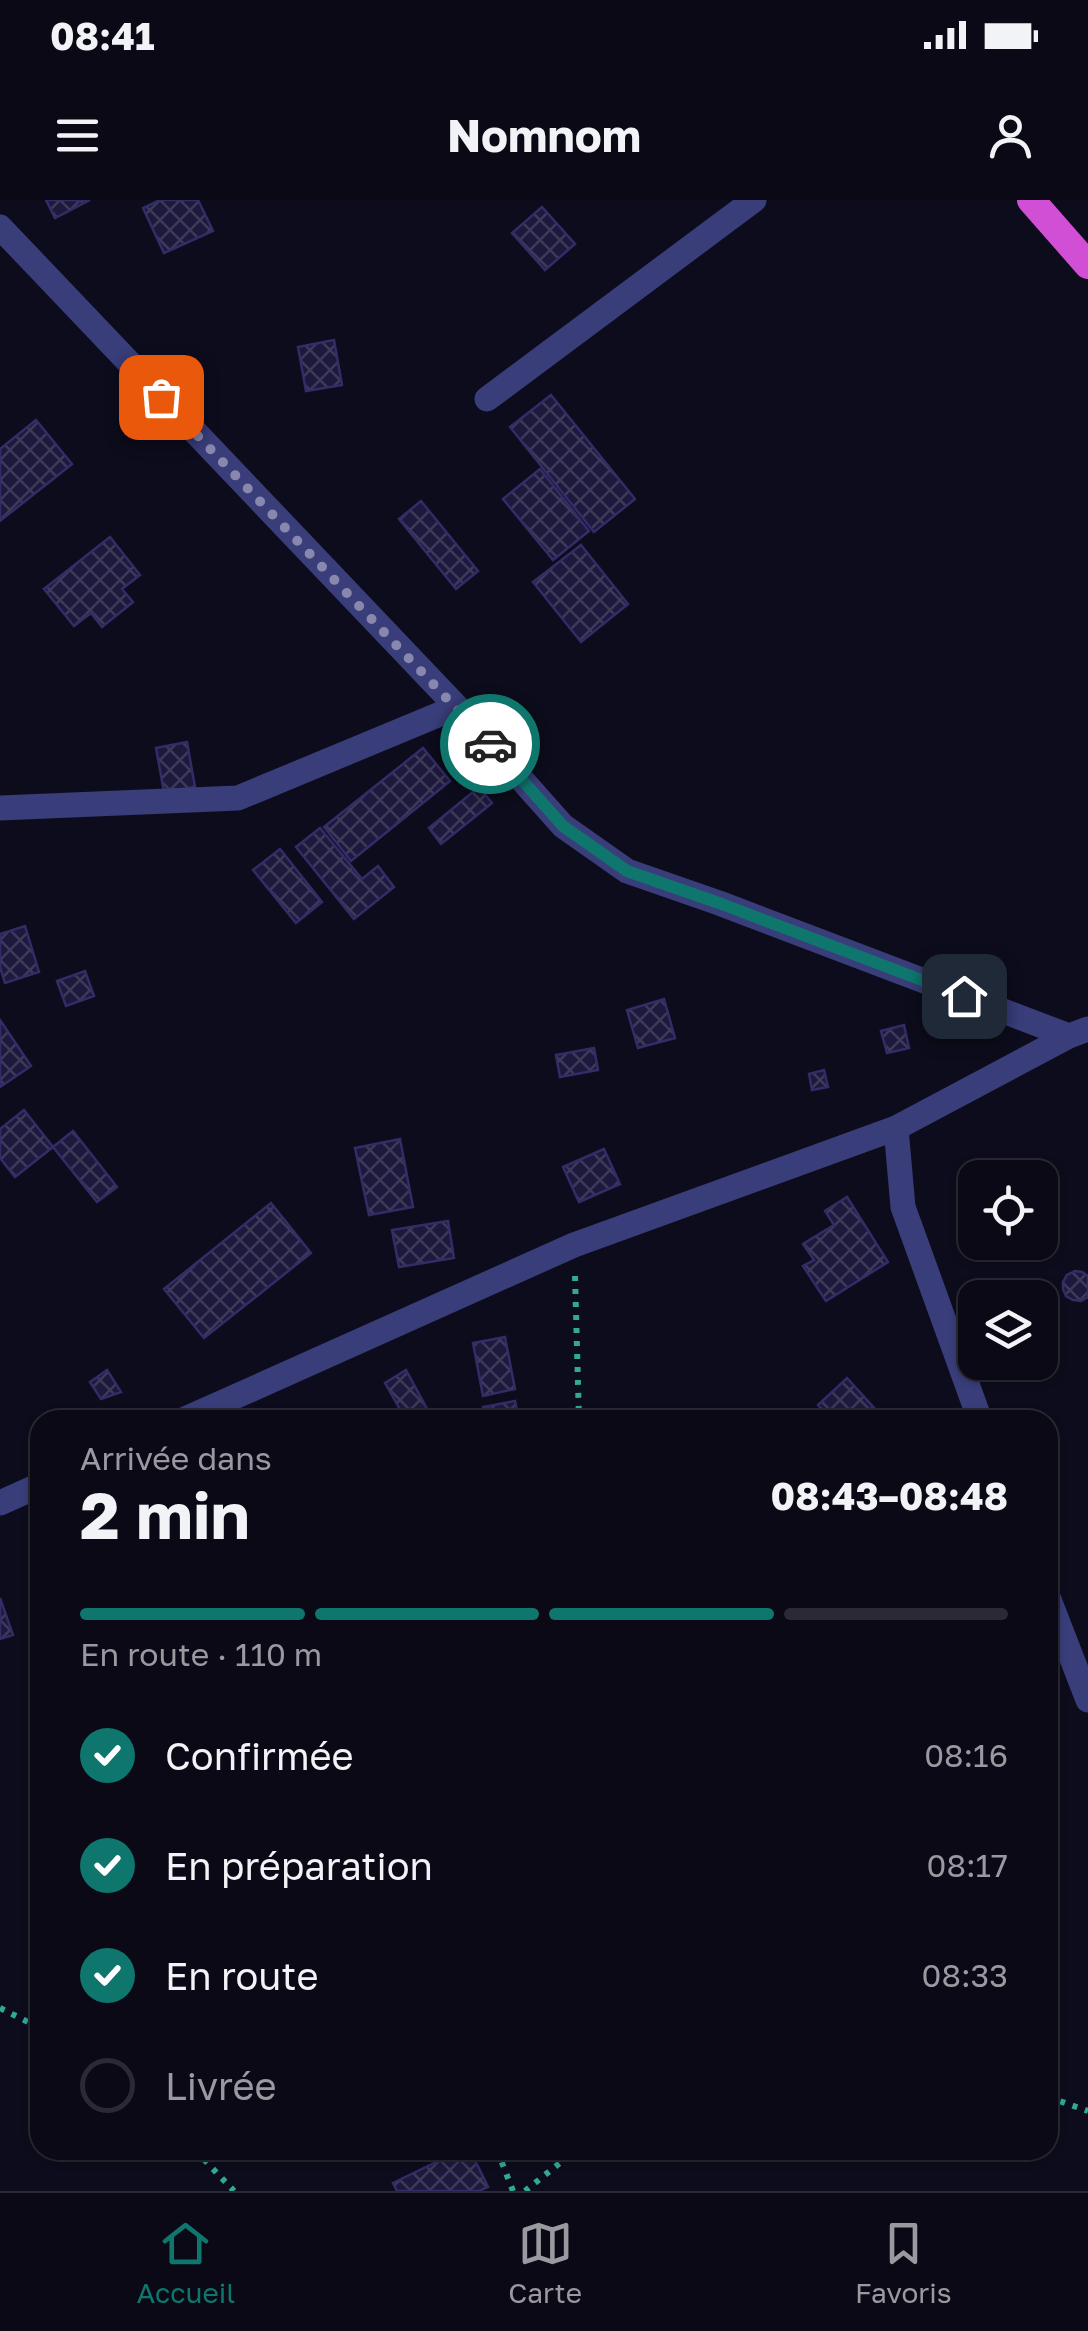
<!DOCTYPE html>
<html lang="fr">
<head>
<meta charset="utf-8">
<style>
  :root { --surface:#0a0915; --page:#13121e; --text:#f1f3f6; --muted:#999aa0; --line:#2a2a34; --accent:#0f766e }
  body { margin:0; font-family:"Golos Text",sans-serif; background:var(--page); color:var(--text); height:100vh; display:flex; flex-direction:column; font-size:38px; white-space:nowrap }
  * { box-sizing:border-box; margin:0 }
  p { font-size:32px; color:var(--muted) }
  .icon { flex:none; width:55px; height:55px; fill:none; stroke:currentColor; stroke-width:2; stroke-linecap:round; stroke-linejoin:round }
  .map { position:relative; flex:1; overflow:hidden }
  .sheet { position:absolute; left:30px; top:1210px; width:1028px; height:750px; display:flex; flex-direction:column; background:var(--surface); border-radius:30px; box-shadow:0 2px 8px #0004,0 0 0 2px var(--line) }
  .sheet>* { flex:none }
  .tools { position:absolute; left:958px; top:960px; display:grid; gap:20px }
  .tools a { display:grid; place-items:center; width:100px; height:100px; border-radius:20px; background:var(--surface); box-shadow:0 2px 8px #0004,0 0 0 2px var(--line); font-size:50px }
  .pin { position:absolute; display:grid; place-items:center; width:85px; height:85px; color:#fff; margin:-42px; border-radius:20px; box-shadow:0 5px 15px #0006 }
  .courier { position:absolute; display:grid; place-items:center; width:100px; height:100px; margin:-50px; border:8px solid #0f766e; border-radius:50%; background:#fff; color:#222; box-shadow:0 2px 12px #0007 }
  .summary em { font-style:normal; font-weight:700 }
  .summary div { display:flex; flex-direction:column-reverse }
  .summary { display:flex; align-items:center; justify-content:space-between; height:170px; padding:0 50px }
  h1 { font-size:65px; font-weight:700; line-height:75px }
  .bar { display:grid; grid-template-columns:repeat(4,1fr); gap:15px 10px; align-content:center; height:120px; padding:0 50px }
  .bar i { height:12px; border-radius:8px; background:var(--line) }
  .bar .current { background:var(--accent) }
  .bar p { grid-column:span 4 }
  ol { padding:0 50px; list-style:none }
  li { display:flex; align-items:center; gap:30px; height:110px }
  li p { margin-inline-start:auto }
  li .icon { padding:10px; border-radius:50%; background:var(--accent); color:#fff; stroke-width:4 }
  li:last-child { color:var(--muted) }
  li i { width:55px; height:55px; border:5px solid var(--line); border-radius:50% }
  .status { display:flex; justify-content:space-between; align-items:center; height:70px; padding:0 50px; background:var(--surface); direction:ltr }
  .status svg { height:28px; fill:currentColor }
  header { display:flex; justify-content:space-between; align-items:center; height:130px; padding:0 50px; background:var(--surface); font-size:45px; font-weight:700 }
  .tab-bar { display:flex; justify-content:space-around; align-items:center; height:140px; border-top:2px solid var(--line); background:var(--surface); font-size:28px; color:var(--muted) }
  .tab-bar a { display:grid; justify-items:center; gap:5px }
  .tab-bar .current { color:var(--accent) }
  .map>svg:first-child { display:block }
</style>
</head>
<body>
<div class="status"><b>08:41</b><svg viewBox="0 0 49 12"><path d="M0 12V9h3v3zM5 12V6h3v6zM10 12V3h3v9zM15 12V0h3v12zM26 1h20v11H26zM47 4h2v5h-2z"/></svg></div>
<header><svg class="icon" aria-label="menu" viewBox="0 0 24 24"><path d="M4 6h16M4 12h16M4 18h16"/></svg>Nomnom<svg class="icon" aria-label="person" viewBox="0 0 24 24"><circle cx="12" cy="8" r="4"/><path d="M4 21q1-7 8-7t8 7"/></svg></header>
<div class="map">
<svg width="1088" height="1991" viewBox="0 0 1088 1991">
  <defs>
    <pattern id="building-cross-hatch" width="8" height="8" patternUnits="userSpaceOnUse" patternTransform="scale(2.5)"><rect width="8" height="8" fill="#1c193c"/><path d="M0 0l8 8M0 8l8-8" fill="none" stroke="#3c3959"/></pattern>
  </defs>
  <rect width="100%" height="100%" fill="#0d0c1c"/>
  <path fill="url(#building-cross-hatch)" stroke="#322c67" stroke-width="2.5" d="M 46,0 L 90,0 L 55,18 Z
    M 160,0 L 198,0 L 213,31 L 164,53 L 143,8 Z
    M 542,7 L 575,44 L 545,70 L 512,33 Z
    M 334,140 L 342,185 L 306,191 L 298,147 Z
    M 551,195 L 635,299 L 594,332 L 510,227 Z
    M 36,220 L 72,264 L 0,321 L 0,249 Z
    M 540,269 L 589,331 L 553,360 L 503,299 Z
    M 421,301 L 478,371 L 456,389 L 399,319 Z
    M 110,337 L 140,375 L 122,389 L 133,402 L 102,427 L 91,413 L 74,426 L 44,389 Z
    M 581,345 L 628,404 L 581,442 L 533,382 Z
    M 187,542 L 195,587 L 164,592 L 156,548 Z
    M 423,548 L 450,581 L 351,661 L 324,627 Z
    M 479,587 L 492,603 L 441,644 L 429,628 Z
    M 320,628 L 362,679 L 378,666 L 394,687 L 354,719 L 296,647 Z
    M 280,649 L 322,702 L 296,723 L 253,670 Z
    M 25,726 L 39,772 L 5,783 L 0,767 L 0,734 Z
    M 85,771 L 94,796 L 66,806 L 57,781 Z
    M 664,799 L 675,838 L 638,848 L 627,810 Z
    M 0,820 L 31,866 L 0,887 Z
    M 904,825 L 909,848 L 887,853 L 881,831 Z
    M 594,848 L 598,870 L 560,877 L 556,855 Z
    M 824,870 L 828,887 L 812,890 L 809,874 Z
    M 24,910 L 53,947 L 15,977 L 0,958 L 0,929 Z
    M 73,931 L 117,987 L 97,1002 L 53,947 Z
    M 400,939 L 413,1007 L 369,1015 L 355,948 Z
    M 604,949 L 620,984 L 579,1002 L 563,967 Z
    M 847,997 L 888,1062 L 826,1101 L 803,1066 L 814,1060 L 803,1044 L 834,1025 L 825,1011 Z
    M 271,1003 L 311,1053 L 204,1138 L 164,1089 Z
    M 448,1021 L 454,1058 L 399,1067 L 392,1030 Z
    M 1075,1071 L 1082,1072 L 1088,1076 L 1088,1097 L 1081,1101 L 1073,1100 L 1066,1096 L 1063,1089 L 1063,1082 L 1067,1075 Z
    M 505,1137 L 515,1189 L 483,1196 L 473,1143 Z
    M 107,1170 L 121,1192 L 101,1199 L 90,1182 Z
    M 406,1170 L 431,1216 L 424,1220 L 406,1220 L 385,1183 Z
    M 847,1178 L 875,1209 L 862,1220 L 832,1220 L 818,1205 Z
    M 515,1201 L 519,1220 L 486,1220 L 483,1207 Z
    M 0,1398 L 13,1435 L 0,1439 Z
    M 461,1950 L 470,1950 L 488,1987 L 479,1991 L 397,1991 L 393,1983 Z"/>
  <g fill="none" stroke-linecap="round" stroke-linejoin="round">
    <path stroke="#31a995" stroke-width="6" stroke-dasharray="5 8" stroke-linecap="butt" d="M 575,1076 L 579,1220
      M 0,1808 L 40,1828
      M 1048,1897 L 1088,1911
      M 195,1950 L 234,1991
      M 497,1950 L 513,1991
      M 525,1991 L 576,1950"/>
    <path stroke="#393d79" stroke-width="25" d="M 0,27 L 457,507 L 563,626 L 627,671 L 719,703 L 1069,836
      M 487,199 L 754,0
      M 0,608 L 238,598 L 457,507
      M 896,928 L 903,1007 L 980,1220
      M 183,1220 L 574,1045 L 896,928 L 1069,836 L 1088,829
      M 0,1303 L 40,1285
      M 1048,1397 L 1088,1500"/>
    <path stroke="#d14fd4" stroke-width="28" d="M 1031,0 L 1088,65"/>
  </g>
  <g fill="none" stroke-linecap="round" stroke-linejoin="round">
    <path stroke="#8887ae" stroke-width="10" stroke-dasharray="0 18" d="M 161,197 L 490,544"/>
    <path stroke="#0f766e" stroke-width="12" d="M 490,544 L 563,626 L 627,671 L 719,703 L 964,796"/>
  </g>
</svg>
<div class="tools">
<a><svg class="icon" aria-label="locate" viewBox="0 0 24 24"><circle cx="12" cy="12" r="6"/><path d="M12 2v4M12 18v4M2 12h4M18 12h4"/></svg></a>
<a><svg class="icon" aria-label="layers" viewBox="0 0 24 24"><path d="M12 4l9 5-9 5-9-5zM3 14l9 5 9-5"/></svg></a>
</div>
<div class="pin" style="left:161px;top:197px;background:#ea580c"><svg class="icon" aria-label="bag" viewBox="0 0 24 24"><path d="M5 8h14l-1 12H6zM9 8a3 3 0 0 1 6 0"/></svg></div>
<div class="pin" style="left:964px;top:796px;background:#1f2937"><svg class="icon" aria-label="home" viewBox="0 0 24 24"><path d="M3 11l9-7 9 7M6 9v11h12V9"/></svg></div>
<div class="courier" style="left:490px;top:544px"><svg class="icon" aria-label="car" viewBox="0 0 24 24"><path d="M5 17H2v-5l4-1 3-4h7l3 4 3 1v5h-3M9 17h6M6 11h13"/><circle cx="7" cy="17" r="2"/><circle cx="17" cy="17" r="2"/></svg></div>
<section class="sheet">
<div class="summary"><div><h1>2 min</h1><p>Arrivée dans</p></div><em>08:43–08:48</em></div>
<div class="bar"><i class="current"></i><i class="current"></i><i class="current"></i><i></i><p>En route · 110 m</p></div>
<ol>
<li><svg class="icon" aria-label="check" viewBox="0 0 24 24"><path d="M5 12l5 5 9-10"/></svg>Confirmée<p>08:16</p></li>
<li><svg class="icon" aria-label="check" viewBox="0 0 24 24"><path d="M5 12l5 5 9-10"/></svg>En préparation<p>08:17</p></li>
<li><svg class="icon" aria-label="check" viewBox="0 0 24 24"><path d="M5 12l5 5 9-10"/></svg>En route<p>08:33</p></li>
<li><i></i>Livrée</li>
</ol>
</section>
</div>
<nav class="tab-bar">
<a class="current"><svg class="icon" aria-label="home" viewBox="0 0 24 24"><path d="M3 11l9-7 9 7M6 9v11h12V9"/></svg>Accueil</a>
<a><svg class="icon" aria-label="map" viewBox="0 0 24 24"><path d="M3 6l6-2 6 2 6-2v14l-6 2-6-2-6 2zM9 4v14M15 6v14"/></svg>Carte</a>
<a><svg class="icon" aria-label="saved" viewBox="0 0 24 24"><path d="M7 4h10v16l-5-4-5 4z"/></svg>Favoris</a>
</nav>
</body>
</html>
